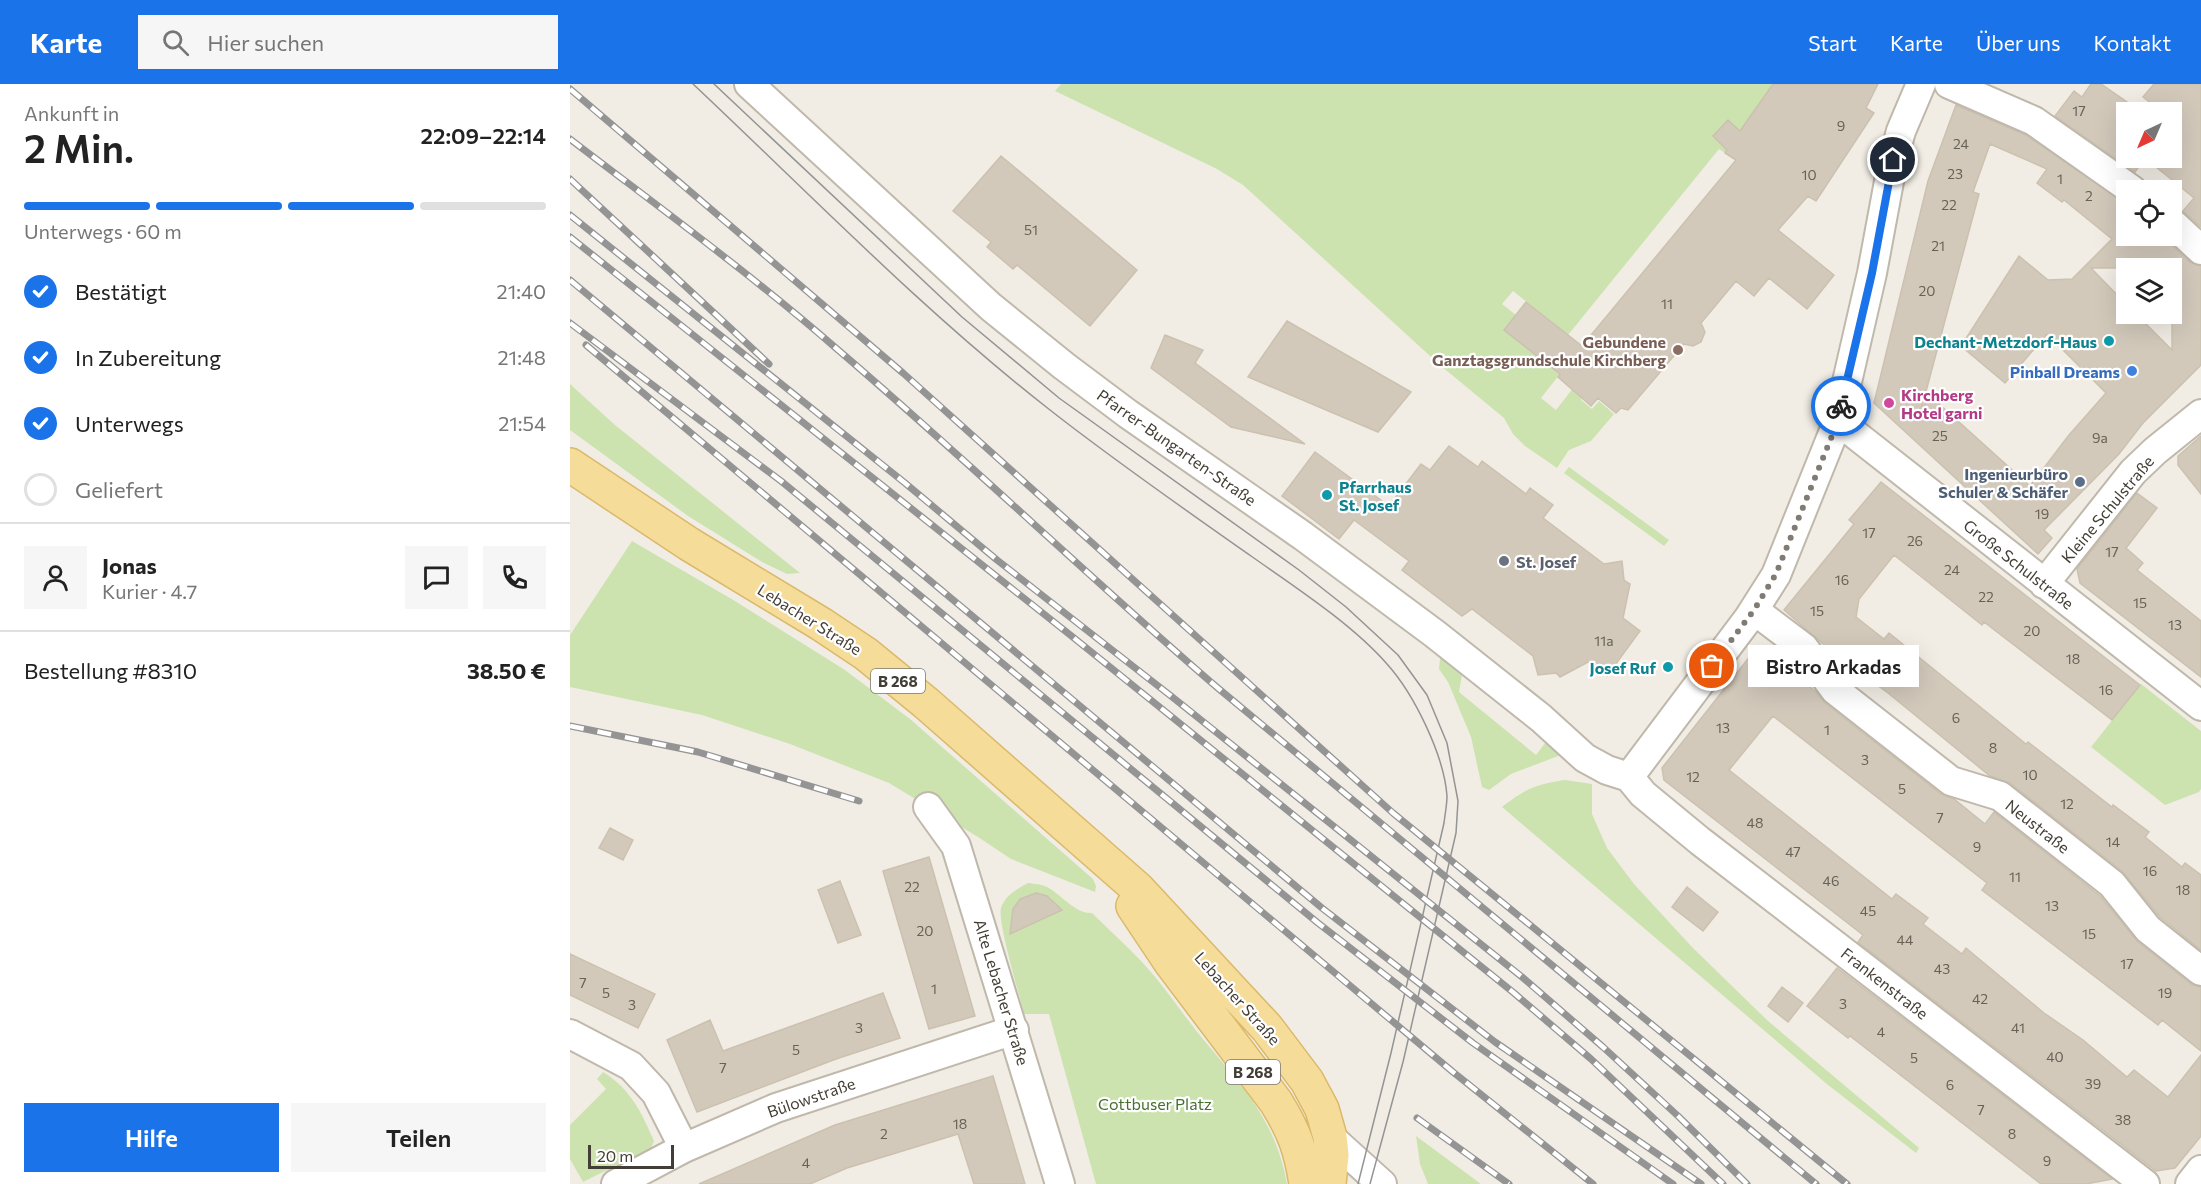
<!DOCTYPE html>
<html lang="de">
<head>
<meta charset="utf-8">
<style>
  :root { --surface:#fff; --page:#f6f6f6; --text:#222; --muted:#767676; --line:#e0e0e0; --accent:#1a73e8 }
  body { margin:0; font-family:Commissioner,sans-serif; background:var(--page); color:var(--text); height:100vh; display:flex; flex-direction:column; font-size:22px; white-space:nowrap }
  * { box-sizing:border-box; margin:0 }
  p { font-size:20px; color:var(--muted) }
  .icon { flex:none; width:33px; height:33px; fill:none; stroke:currentColor; stroke-width:2; stroke-linecap:round; stroke-linejoin:round }
  .map { position:relative; flex:1; overflow:hidden }
  .drawer { display:flex; flex-direction:column; background:var(--surface); width:570px }
  .drawer>* { flex:none }
  .needle { width:39px; rotate:224deg }
  .controls { position:absolute; left:1546px; top:18px; display:grid; gap:12px }
  .controls a { display:grid; place-items:center; width:66px; height:66px; border-radius:0px; background:var(--surface); box-shadow:0 6px 24px #0002; font-size:30px }
  .scale { position:absolute; left:18px; bottom:15px; width:86px; box-sizing:border-box; padding-left:6px; border:3px solid #433e35; border-top:0; font-size:16px; line-height:21px; white-space:nowrap; color:#433e35; -webkit-text-stroke:4px #fff; paint-order:stroke }
  .pin { position:absolute; display:grid; place-items:center; width:51px; height:51px; color:#fff; margin:-26px; border:3px solid #fff; border-radius:50%; box-shadow:0 2px 6px #0007 }
  .courier { position:absolute; display:grid; place-items:center; width:60px; height:60px; margin:-30px; border:4px solid #1a73e8; border-radius:50%; background:#fff; color:#222; box-shadow:0 2px 8px #0007 }
  .bubble { position:absolute; height:42px; border-radius:0px; background:var(--surface); box-shadow:0 6px 24px #0002; font-size:20px; font-weight:600; line-height:42px; text-align:center }
  .headline em { font-style:normal; font-weight:600 }
  .headline div { display:flex; flex-direction:column-reverse }
  .headline { display:flex; align-items:center; justify-content:space-between; height:102px; padding:0 24px }
  h1 { font-size:39px; font-weight:600; line-height:45px }
  .bar { display:grid; grid-template-columns:repeat(4,1fr); gap:9px 6px; align-content:center; height:72px; padding:0 24px }
  .bar i { height:8px; border-radius:4px; background:var(--line) }
  .bar .selected { background:var(--accent) }
  .bar p { grid-column:span 4 }
  .line { display:flex; align-items:center; gap:15px; padding:0 24px; border-top:2px solid var(--line) }
  .line div { flex:1 }
  .round { display:grid; place-items:center; flex:none; width:63px; height:63px; border-radius:0px; background:var(--page) }
  ol { padding:0 24px; list-style:none }
  li { display:flex; align-items:center; gap:18px; height:66px }
  li p { margin-inline-start:auto }
  li .icon { padding:6px; border-radius:50%; background:var(--accent); color:#fff; stroke-width:4 }
  li:last-child { color:var(--muted) }
  li i { width:33px; height:33px; border:3px solid var(--line); border-radius:50% }
  .primary-button { display:flex; gap:12px; margin-top:auto; padding:12px 24px }
  .primary-button a { flex:1; height:69px; border-radius:0px; background:var(--accent); color:#fff; font-size:24px; font-weight:600; line-height:69px; text-align:center }
  .primary-button a+a { background:var(--page); color:var(--text) }
  header { display:flex; align-items:center; gap:36px; box-sizing:border-box; height:84px; padding:0 30px; background:var(--accent); color:#fff }
  header strong { font-size:28px }
  nav { display:flex; gap:33px; margin-inline-start:auto; font-size:21px }
  .search { width:420px; height:54px; background:var(--page); display:flex; align-items:center; gap:15px; box-sizing:border-box; padding:0 21px; border-radius:0px; color:var(--muted); font-size:22px }
  main { display:flex; flex:1; min-height:0 }
  .map>svg:first-child { display:block }
</style>
</head>
<body>
<header>
<strong>Karte</strong>
<div class="search"><svg class="icon" aria-label="search" viewBox="0 0 24 24"><circle cx="10" cy="10" r="6"/><path d="M15 15l6 6"/></svg>Hier suchen</div>
<nav><a>Start</a><a>Karte</a><a>Über uns</a><a>Kontakt</a></nav>
</header>
<main>
<section class="drawer">
<div class="headline"><div><h1>2 Min.</h1><p>Ankunft in</p></div><em>22:09–22:14</em></div>
<div class="bar"><i class="selected"></i><i class="selected"></i><i class="selected"></i><i></i><p>Unterwegs · 60 m</p></div>
<ol>
<li><svg class="icon" aria-label="check" viewBox="0 0 24 24"><path d="M5 12l5 5 9-10"/></svg>Bestätigt<p>21:40</p></li>
<li><svg class="icon" aria-label="check" viewBox="0 0 24 24"><path d="M5 12l5 5 9-10"/></svg>In Zubereitung<p>21:48</p></li>
<li><svg class="icon" aria-label="check" viewBox="0 0 24 24"><path d="M5 12l5 5 9-10"/></svg>Unterwegs<p>21:54</p></li>
<li><i></i>Geliefert</li>
</ol>
<div class="line" style="height:108px"><a class="round"><svg class="icon" aria-label="person" viewBox="0 0 24 24"><circle cx="12" cy="8" r="4"/><path d="M4 21q1-7 8-7t8 7"/></svg></a><div><b>Jonas</b><p>Kurier · 4.7</p></div><a class="round"><svg class="icon" aria-label="chat" viewBox="0 0 24 24"><path d="M4 5h16v11H9l-5 4z"/></svg></a><a class="round"><svg class="icon" aria-label="phone" viewBox="0 0 24 24"><path d="M5 4h4l2 5-3 2q2 4 5 5l2-3 5 2v4C11 20 4 13 5 4z"/></svg></a></div>
<div class="line" style="height:78px"><div>Bestellung #8310</div><b>38.50 €</b></div>
<div class="primary-button"><a>Hilfe</a><a>Teilen</a></div>
</section>
<div class="map">
<svg width="1631" height="1100" viewBox="0 0 1631 1100">
  <rect width="100%" height="100%" fill="#f1ede5"/>
  <path fill="#cce3b0" d="M 491,0 L 1203,0 L 1155,69 L 1149,65 L 998,251 L 943,207 L 932,220 L 946,231 L 935,246 L 990,290 L 971,314 L 986,326 L 1007,299 L 1017,308 L 1011,316 L 1022,325 L 1029,317 L 1044,330 L 1021,357 L 999,366 L 987,384 L 955,362 L 943,350 L 934,334 L 871,282 L 673,101 L 647,85 L 485,7 Z
    M 0,300 L 45,341 L 230,489 L 217,490 L 192,478 L 118,432 L 0,346 Z
    M 999,383 L 1099,456 L 1094,462 L 994,389 Z
    M 62,457 L 165,517 L 275,586 L 340,635 L 523,795 L 526,802 L 525,808 L 441,775 L 408,753 L 319,699 L 220,660 L 132,631 L 0,603 L 0,551 Z
    M 871,566 L 893,585 L 889,608 L 966,671 L 979,654 L 996,669 L 941,690 L 919,706 L 912,703 L 901,653 L 878,598 L 869,585 Z
    M 1571,600 L 1631,647 L 1631,705 L 1629,708 L 1595,721 L 1521,663 Z
    M 995,696 L 1022,700 L 1022,730 L 1037,764 L 1064,800 L 1122,863 L 1198,937 L 1349,1064 L 1346,1069 L 1258,1001 L 932,723 C 955,705 966,700 995,696 Z
    M 458,799 C 465,800 471,800 477,803 C 491,810 505,830 522,829 C 538,845 555,860 571,877 C 592,899 609,925 628,949 C 669,999 705,1033 717,1100 L 526,1100 L 479,930 L 454,930 C 450,912 427,837 431,824 C 435,811 447,805 458,799 Z
    M 33,988 C 60,1004 72,1029 84,1057 L 81,1064 L 13,1098 L 0,1075 L 0,1041 L 36,1005 L 27,995 Z
    M 846,1052 L 911,1100 L 858,1100 L 850,1080 Z"/>
  <path fill="#d2c9bb" stroke="#ccc1af" stroke-width="1.5" fill-rule="evenodd" d="M 1203,0 L 1308,0 L 1296,24 L 1304,29 L 1246,117 L 1238,112 L 1208,146 L 1264,191 L 1237,225 L 1199,194 L 1184,212 L 1166,197 L 1131,239 L 1135,248 L 1131,258 L 1123,262 L 1114,260 L 1058,326 L 1051,324 L 1046,329 L 1028,314 L 1021,322 L 988,293 L 990,290 L 934,246 L 956,218 L 1012,262 L 1166,76 L 1155,69 L 1157,66 L 1143,52 L 1158,36 L 1170,47 Z
    M 1521,0 L 1531,0 L 1557,18 L 1557,74 L 1602,74 L 1602,28 L 1592,28 L 1573,13 L 1584,0 L 1631,0 L 1631,143 L 1613,127 L 1624,114 L 1575,74 L 1565,88 L 1485,32 L 1504,7 L 1512,13 Z
    M 1386,21 L 1456,51 L 1557,121 L 1557,152 L 1591,152 L 1620,178 L 1631,182 L 1631,281 L 1573,339 L 1549,370 L 1474,446 L 1482,454 L 1468,470 L 1304,319 L 1358,97 ZM 1420,60 L 1477,85 L 1467,99 L 1492,118 L 1494,116 L 1542,155 L 1502,195 L 1478,196 L 1449,172 L 1391,262 L 1435,299 L 1477,250 L 1536,309 L 1499,351 L 1460,402 L 1360,312 L 1351,326 L 1409,110 L 1403,108 ZM 1521,184 L 1602,184 L 1602,266 L 1566,230 L 1557,230 L 1557,221 Z
    M 431,72 L 567,186 L 520,242 L 447,181 L 443,185 L 417,163 L 421,158 L 383,127 Z
    M 717,237 L 841,308 L 808,348 L 678,293 Z
    M 595,251 L 633,266 L 625,279 L 735,360 L 661,343 L 581,284 Z
    M 1631,352 L 1631,410 L 1608,381 L 1608,372 Z
    M 879,362 L 908,383 L 912,377 L 956,410 L 960,404 L 983,421 L 973,434 L 1034,480 L 1052,477 L 1054,496 L 1060,500 L 1053,534 L 1070,547 L 1037,592 L 1018,578 L 990,593 L 986,589 L 968,591 L 963,572 L 902,525 L 892,532 L 832,486 L 839,477 L 784,436 L 769,455 L 712,412 L 745,368 L 819,422 L 851,380 L 860,386 Z
    M 1311,398 L 1570,601 L 1542,636 L 1414,538 L 1412,541 L 1324,471 L 1289,515 L 1286,533 L 1314,555 L 1319,549 L 1456,660 L 1458,658 L 1542,723 L 1543,721 L 1579,748 L 1575,753 L 1612,783 L 1615,779 L 1631,791 L 1631,866 L 1590,833 L 1552,787 L 1440,699 L 1420,692 L 1318,609 L 1267,572 L 1214,526 L 1284,440 L 1279,436 Z
    M 1567,409 L 1587,424 L 1556,464 L 1573,479 L 1567,486 L 1631,537 L 1631,593 L 1510,499 L 1507,485 Z
    M 1188,562 L 1245,607 L 1255,619 L 1371,710 L 1384,715 L 1415,740 L 1424,728 L 1530,812 L 1568,858 L 1621,900 L 1631,903 L 1631,967 L 1592,936 L 1588,941 L 1412,806 L 1417,799 L 1203,632 L 1159,686 L 1322,815 L 1326,810 L 1358,834 L 1353,840 L 1392,870 L 1396,864 L 1474,929 L 1513,956 L 1557,993 L 1564,986 L 1598,1013 L 1631,971 L 1631,1052 L 1605,1084 L 1586,1087 L 1288,858 L 1293,851 L 1094,696 L 1092,684 Z
    M 40,744 L 63,756 L 53,776 L 29,764 Z
    M 359,773 L 405,932 L 359,945 L 313,787 Z
    M 270,797 L 291,851 L 268,859 L 248,806 Z
    M 1117,803 L 1148,828 L 1133,847 L 1102,823 Z
    M 466,809 L 477,812 L 492,826 L 440,850 L 443,825 L 450,815 Z
    M 0,870 L 85,910 L 68,944 L 0,911 Z
    M 1267,884 L 1542,1095 L 1516,1100 L 1471,1100 L 1280,952 L 1278,954 L 1237,922 Z
    M 1212,903 L 1233,919 L 1218,938 L 1198,922 Z
    M 313,909 L 330,954 L 266,975 L 127,1028 L 97,956 L 140,936 L 153,967 Z
    M 423,992 L 455,1100 L 404,1100 L 388,1050 L 277,1084 L 240,1100 L 129,1100 L 265,1041 Z"/>
  <g fill="none" stroke-linecap="round" stroke-linejoin="round">
    <g stroke="#bfb8ab" stroke-width="32">
      <path id="street" d="M 179,0 L 421,223 L 494,282 L 558,330 L 733,452 L 865,550 L 971,634 L 1015,674 L 1037,686 L 1059,693
        M 1379,0 L 1464,37 L 1562,106
        M 1602,139 L 1631,166
        M 1268,337 L 1631,622
        M 1474,500 L 1563,388 L 1585,367 L 1631,330
        M 1184,526 L 1234,564 L 1265,606 L 1381,697 L 1430,712 L 1542,800 L 1578,845 L 1631,887
        M 1059,693 L 1178,535 L 1206,491 L 1268,337 L 1302,189 L 1323,76 L 1331,47 L 1351,0
        M 1059,693 L 1073,710 L 1130,757 L 1575,1100
        M 358,723 L 386,762 L 490,1100
        M 0,950 L 61,982 L 86,1009 L 114,1064
        M 760,1053 L 812,1100
        M 46,1100 L 114,1064 L 206,1024 L 444,946
        M 1620,1100 L 1631,1086"/>
    </g>
    <g stroke="#dab96a" stroke-width="36">
      <path id="primary" d="M 0,381 L 119,460 L 251,540 L 296,570 L 356,619 L 568,805 L 697,944 L 737,997 L 752,1025 L 760,1053 L 762,1071 L 759,1100
        M 563,822 L 601,879 L 706,1018 C 724,1047 731,1066 736,1100"/>
    </g>
    <use href="#street" stroke="#fff" stroke-width="28"/>
    <use href="#primary" stroke="#f6dc99" stroke-width="33"/>
    <path stroke="#949494" stroke-width="1.5" d="M 123,0 C 240,110 353,227 480,326 C 545,377 614,425 681,472 C 725,503 782,540 817,580 C 844,610 874,671 877,712 C 877,721 875,730 874,739 L 821,969 L 788,1100
      M 144,0 L 392,233 L 489,314 L 729,486 L 776,523 L 828,571 L 857,611 L 877,659 L 888,717 L 886,749 L 833,978 L 800,1100"/>
    <g stroke="#949494" stroke-width="7">
      <path id="rail" d="M 0,5 L 333,289 L 823,729 L 1277,1100
        M 0,55 C 90,124 182,191 267,265 C 397,376 520,494 649,605 L 1246,1100
        M 0,95 L 199,280
        M 0,131 L 335,399 L 427,476 L 601,612 L 952,893 L 1033,963 L 1108,1032 L 1177,1100
        M 0,153 L 504,554 L 944,909 L 1021,975 L 1153,1100
        M 0,196 L 752,824 L 925,958 L 1131,1100
        M 0,239 L 211,397 L 748,839 L 903,959 L 1103,1100
        M 16,261 L 883,988 L 1023,1100
        M 0,642 L 128,668 L 289,717
        M 847,1034 L 939,1100"/>
    </g>
    <use href="#rail" stroke="#fff" stroke-width="4.5" stroke-dasharray="14" stroke-linecap="butt"/>
  </g>
  <g fill="none" stroke-linecap="round" stroke-linejoin="round">
    <path stroke="#807b73" stroke-width="6" stroke-dasharray="0 10.8" d="M 1142,582 L 1184,526 L 1206,490 L 1268,337 L 1271,322"/>
    <path stroke="#1a73e8" stroke-width="8" d="M 1271,322 L 1302,189 L 1323,76"/>
  </g>
  <g fill="#0f9aa8" stroke="#fff" stroke-width="2">
    <circle cx="1539" cy="257" r="6"/>
    <circle cx="757" cy="411" r="6"/>
    <circle cx="1098" cy="583" r="6"/>
  </g>
  <circle fill="#8d6e63" stroke="#fff" stroke-width="2" cx="1108" cy="266" r="6"/>
  <circle fill="#3f7fe0" stroke="#fff" stroke-width="2" cx="1562" cy="287" r="6"/>
  <circle fill="#d1479c" stroke="#fff" stroke-width="2" cx="1319" cy="319" r="6"/>
  <circle fill="#5c6f8a" stroke="#fff" stroke-width="2" cx="1510" cy="398" r="6"/>
  <circle fill="#6b7280" stroke="#fff" stroke-width="2" cx="934" cy="477" r="6"/>
  <g text-anchor="middle" dominant-baseline="central" stroke-width="4.5" stroke-linejoin="round" paint-order="stroke">
    <g font-size="14" fill="#676156">
      <text x="1509" y="26">17</text>
      <text x="1271" y="41">9</text>
      <text x="1391" y="59">24</text>
      <text x="1385" y="89">23</text>
      <text x="1239" y="90">10</text>
      <text x="1490" y="94">1</text>
      <text x="1519" y="111">2</text>
      <text x="1379" y="120">22</text>
      <text x="461" y="145">51</text>
      <text x="1368" y="161">21</text>
      <text x="1357" y="206">20</text>
      <text x="1097" y="219">11</text>
      <text x="1370" y="351">25</text>
      <text x="1530" y="353">9a</text>
      <text x="1472" y="429">19</text>
      <text x="1299" y="448">17</text>
      <text x="1345" y="456">26</text>
      <text x="1542" y="467">17</text>
      <text x="1382" y="485">24</text>
      <text x="1272" y="495">16</text>
      <text x="1416" y="512">22</text>
      <text x="1570" y="518">15</text>
      <text x="1247" y="526">15</text>
      <text x="1605" y="540">13</text>
      <text x="1462" y="546">20</text>
      <text x="1034" y="556">11a</text>
      <text x="1503" y="574">18</text>
      <text x="1536" y="605">16</text>
      <text x="1386" y="633">6</text>
      <text x="1153" y="643">13</text>
      <text x="1257" y="645">1</text>
      <text x="1423" y="663">8</text>
      <text x="1295" y="675">3</text>
      <text x="1460" y="690">10</text>
      <text x="1123" y="692">12</text>
      <text x="1332" y="704">5</text>
      <text x="1497" y="719">12</text>
      <text x="1370" y="733">7</text>
      <text x="1185" y="738">48</text>
      <text x="1543" y="757">14</text>
      <text x="1407" y="762">9</text>
      <text x="1223" y="767">47</text>
      <text x="1580" y="786">16</text>
      <text x="1445" y="792">11</text>
      <text x="1261" y="796">46</text>
      <text x="342" y="802">22</text>
      <text x="1613" y="805">18</text>
      <text x="1482" y="821">13</text>
      <text x="1298" y="826">45</text>
      <text x="355" y="846">20</text>
      <text x="1519" y="849">15</text>
      <text x="1335" y="855">44</text>
      <text x="1557" y="879">17</text>
      <text x="1372" y="884">43</text>
      <text x="13" y="898">7</text>
      <text x="364" y="904">1</text>
      <text x="36" y="908">5</text>
      <text x="1595" y="908">19</text>
      <text x="1410" y="914">42</text>
      <text x="1273" y="919">3</text>
      <text x="62" y="920">3</text>
      <text x="289" y="943">3</text>
      <text x="1448" y="943">41</text>
      <text x="1311" y="947">4</text>
      <text x="226" y="965">5</text>
      <text x="1485" y="972">40</text>
      <text x="1344" y="973">5</text>
      <text x="153" y="983">7</text>
      <text x="1523" y="999">39</text>
      <text x="1380" y="1000">6</text>
      <text x="1411" y="1025">7</text>
      <text x="1553" y="1035">38</text>
      <text x="390" y="1039">18</text>
      <text x="314" y="1049">2</text>
      <text x="1442" y="1049">8</text>
      <text x="1477" y="1076">9</text>
      <text x="236" y="1078">4</text>
    </g>
    <g fill="#fff" stroke="#7b7872" stroke-width="1.5">
      <rect x="301" y="585" width="54" height="24" rx="4.5"/>
      <rect x="656" y="976" width="54" height="24" rx="4.5"/>
    </g>
    <g font-size="15" font-weight="bold" fill="#433e35">
      <text x="328" y="597">B 268</text>
      <text x="683" y="988">B 268</text>
    </g>
    <g font-size="16" font-weight="bold" fill="#785e54" stroke="#fff" text-anchor="end">
      <text x="1096" y="257">Gebundene<tspan x="1096" dy="18">Ganztagsgrundschule Kirchberg</tspan></text>
    </g>
    <g font-size="16" font-weight="bold" fill="#0d838f" stroke="#fff" text-anchor="end">
      <text x="1527" y="257">Dechant-Metzdorf-Haus</text>
      <text x="769" y="402" text-anchor="start">Pfarrhaus<tspan x="769" dy="18">St. Josef</tspan></text>
      <text x="1086" y="583">Josef Ruf</text>
    </g>
    <g font-size="16" font-weight="bold" fill="#366cbe" stroke="#fff" text-anchor="end">
      <text x="1550" y="287">Pinball Dreams</text>
    </g>
    <g font-size="16" font-weight="bold" fill="#b23c85" stroke="#fff" text-anchor="start">
      <text x="1331" y="310">Kirchberg<tspan x="1331" dy="18">Hotel garni</tspan></text>
    </g>
    <g font-size="16" fill="#433e35" stroke="#fff">
      <text transform="translate(607 363) rotate(35)">Pfarrer-Bungarten-Straße</text>
      <text transform="translate(1537 425) rotate(-50)">Kleine Schulstraße</text>
      <text transform="translate(1449 480) rotate(38)">Große Schulstraße</text>
      <text transform="translate(240 535) rotate(32)">Lebacher Straße</text>
      <text transform="translate(1468 742) rotate(38)">Neustraße</text>
      <text transform="translate(1315 899) rotate(38)">Frankenstraße</text>
      <text transform="translate(432 908) rotate(73)">Alte Lebacher Straße</text>
      <text transform="translate(668 914) rotate(48)">Lebacher Straße</text>
      <text transform="translate(241 1013) rotate(-19)">Bülowstraße</text>
    </g>
    <g font-size="16" font-weight="bold" fill="#4e5e75" stroke="#fff" text-anchor="end">
      <text x="1498" y="389">Ingenieurbüro<tspan x="1498" dy="18">Schuler &amp; Schäfer</tspan></text>
    </g>
    <g font-size="16" font-weight="bold" fill="#5b616d" stroke="#fff" text-anchor="start">
      <text x="946" y="477">St. Josef</text>
    </g>
    <g font-size="16" fill="#46702d" stroke="#fff">
      <text x="585" y="1019">Cottbuser Platz</text>
    </g>
  </g>
</svg>
<div class="controls">
<a><svg class="needle" viewBox="-14 -14 28 28"><path d="M0-13l5 13h-10z" fill="#e53935"/><path d="M0 13l5-13h-10z" fill="#767676"/></svg></a>
<a><svg class="icon" aria-label="locate" viewBox="0 0 24 24"><circle cx="12" cy="12" r="6"/><path d="M12 2v4M12 18v4M2 12h4M18 12h4"/></svg></a>
<a><svg class="icon" aria-label="layers" viewBox="0 0 24 24"><path d="M12 4l9 5-9 5-9-5zM3 14l9 5 9-5"/></svg></a>
</div>
<div class="scale">20 m</div>
<div class="pin" style="left:1142px;top:582px;background:#ea580c"><svg class="icon" aria-label="bag" viewBox="0 0 24 24"><path d="M5 8h14l-1 12H6zM9 8a3 3 0 0 1 6 0"/></svg></div>
<div class="pin" style="left:1323px;top:76px;background:#1f2937"><svg class="icon" aria-label="home" viewBox="0 0 24 24"><path d="M3 11l9-7 9 7M6 9v11h12V9"/></svg></div>
<div class="courier" style="left:1271px;top:322px"><svg class="icon" aria-label="bike" viewBox="0 0 24 24"><circle cx="6" cy="16" r="4"/><circle cx="18" cy="16" r="4"/><path d="M6 16l4-8h5l3 8M10 8l3 8H6M13 5h3"/></svg></div>
<div class="bubble" style="left:1178px;top:561px;width:171px">Bistro Arkadas</div>
</div>
</main>
</body>
</html>
